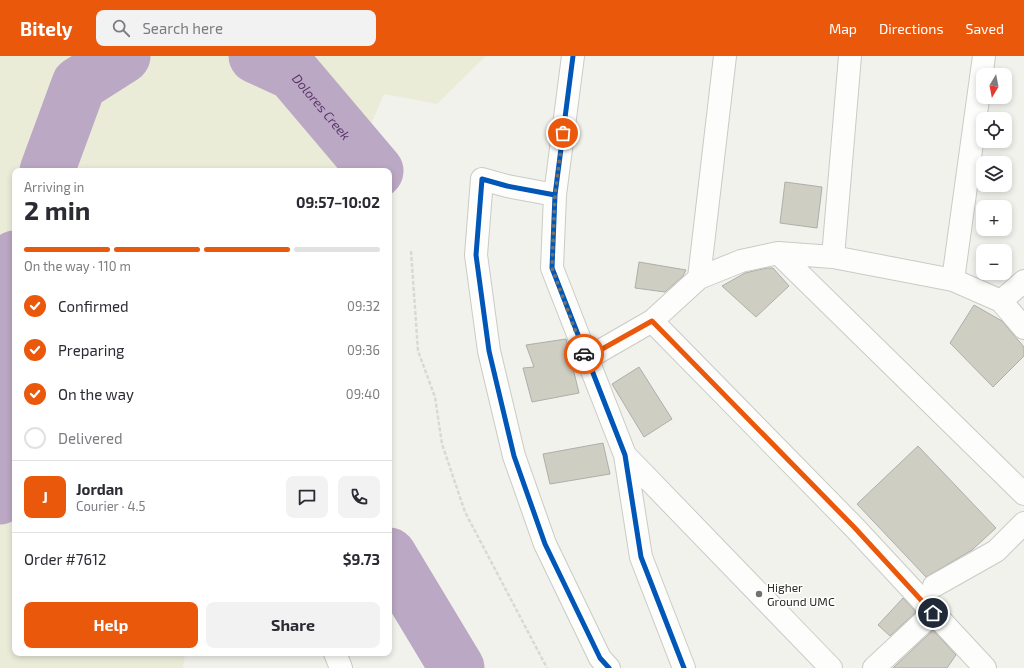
<!DOCTYPE html>
<html lang="en">
<head>
<meta charset="utf-8">
<style>
  :root { --surface:#fff; --page:#f2f2f3; --text:#2b2b33; --muted:#7c7c81; --line:#e1e1e2; --accent:#ea580c }
  body { margin:0; font-family:"Exo 2",sans-serif; background:var(--page); color:var(--text); height:100vh; display:flex; flex-direction:column; font-size:15px; white-space:nowrap }
  * { box-sizing:border-box; margin:0 }
  p { font-size:13px; color:var(--muted) }
  .icon { flex:none; width:22px; height:22px; fill:none; stroke:currentColor; stroke-width:2; stroke-linecap:round; stroke-linejoin:round }
  .map { position:relative; flex:1; overflow:hidden }
  .side { position:absolute; left:12px; top:112px; width:380px; height:488px; display:flex; flex-direction:column; background:var(--surface); border-radius:8px; box-shadow:0 2px 6px #0003 }
  .side>* { flex:none }
  .needle { width:26px; rotate:190deg }
  .buttons { position:absolute; left:976px; top:12px; display:grid; gap:8px }
  .buttons a { display:grid; place-items:center; width:36px; height:36px; border-radius:8px; background:var(--surface); box-shadow:0 2px 6px #0003; font-size:20px }
  .pin { position:absolute; display:grid; place-items:center; width:34px; height:34px; color:#fff; margin:-17px; border:2px solid #fff; border-radius:50%; box-shadow:0 1px 4px #0007 }
  .courier { position:absolute; display:grid; place-items:center; width:40px; height:40px; margin:-20px; border:3px solid #ea580c; border-radius:50%; background:#fff; color:#222; box-shadow:0 1px 5px #0007 }
  .overview em { font-style:normal; font-weight:700 }
  .overview div { display:flex; flex-direction:column-reverse }
  .overview { display:flex; align-items:center; justify-content:space-between; height:68px; padding:0 12px }
  h1 { font-size:26px; font-weight:700; line-height:30px }
  .bar { display:grid; grid-template-columns:repeat(4,1fr); gap:6px 4px; align-content:center; height:48px; padding:0 12px }
  .bar i { height:5px; border-radius:3px; background:var(--line) }
  .bar .active { background:var(--accent) }
  .bar p { grid-column:span 4 }
  .line { display:flex; align-items:center; gap:10px; padding:0 12px; border-top:1px solid var(--line) }
  .line div { flex:1 }
  .round { display:grid; place-items:center; flex:none; width:42px; height:42px; border-radius:8px; background:var(--page) }
  ol { padding:0 12px; list-style:none }
  li { display:flex; align-items:center; gap:12px; height:44px }
  li p { margin-inline-start:auto }
  li .icon { padding:4px; border-radius:50%; background:var(--accent); color:#fff; stroke-width:4 }
  li:last-child { color:var(--muted) }
  li i { width:22px; height:22px; border:2px solid var(--line); border-radius:50% }
  .cta { display:flex; gap:8px; margin-top:auto; padding:8px 12px }
  .cta a { flex:1; height:46px; border-radius:8px; background:var(--accent); color:#fff; font-size:16px; font-weight:700; line-height:46px; text-align:center }
  .cta a+a { background:var(--page); color:var(--text) }
  header { display:flex; align-items:center; gap:24px; box-sizing:border-box; height:56px; padding:0 20px; background:var(--accent); color:#fff }
  header strong { font-size:19px }
  nav { display:flex; gap:22px; margin-inline-start:auto; font-size:14px }
  .search { width:280px; height:36px; background:var(--page); display:flex; align-items:center; gap:10px; box-sizing:border-box; padding:0 14px; border-radius:8px; color:var(--muted); font-size:15px }
  .map>svg:first-child { display:block }
</style>
</head>
<body>
<header>
<strong>Bitely</strong>
<div class="search"><svg class="icon" aria-label="search" viewBox="0 0 24 24"><circle cx="10" cy="10" r="6"/><path d="M15 15l6 6"/></svg>Search here</div>
<nav><a>Map</a><a>Directions</a><a>Saved</a></nav>
</header>
<div class="map">
<svg width="1024" height="612" viewBox="0 0 1024 612">
  <rect width="100%" height="100%" fill="#f2f2ed"/>
  <path fill="#ebecd8" d="M 0,0 L 486,0 L 437,48 L 384,38 L 369,73 L 362,115 L 15,115 L 15,597 L 185,597 L 183,612 L 0,612 Z"/>
  <g fill="none" stroke-linecap="round" stroke-linejoin="round">
    <g stroke="#bba8c4" stroke-width="55">
      <path id="s1" d="M 256,0 L 293,17 L 376,115"/>
      <path d="M 47,115 L 79,28 L 123,0"/>
      <path d="M 0,441 L 2,421 L 6,228 L 15,202"/>
      <path d="M 389,499 L 457,612"/>
    </g>
  </g>
  <path fill="#cecec2" stroke="#aeaeab" d="M 785,126 L 822,131 L 817,172 L 780,167 Z
    M 639,206 L 686,214 L 683,220 L 665,236 L 635,232 Z
    M 767,212 L 773,212 L 789,230 L 756,261 L 722,230 L 745,217 Z
    M 974,249 L 1002,265 L 1024,291 L 1024,300 L 993,331 L 950,287 Z
    M 566,283 L 579,337 L 532,346 L 523,312 L 534,311 L 526,289 Z
    M 639,311 L 672,363 L 644,381 L 612,328 Z
    M 603,387 L 610,418 L 550,428 L 543,398 Z
    M 918,390 L 996,472 L 972,494 L 926,521 L 857,448 Z
    M 903,542 L 916,556 L 890,580 L 878,569 Z
    M 933,574 L 956,599 L 947,612 L 893,612 Z"/>
  <g fill="none" stroke-linecap="round" stroke-linejoin="round">
    <g stroke="#cacac6" stroke-width="24">
      <path id="minor" d="M 573,0 L 555,139 L 552,212 L 625,399 L 641,501 L 684,612
        M 555,139 L 507,130 L 482,123 L 476,199 L 489,295 L 514,400 L 545,488 L 600,602 L 609,612
        M 778,197 L 1024,438
        M 833,201 L 850,0
        M 699,222 L 725,0
        M 953,224 L 984,0
        M 1001,245 L 1024,225
        M 652,265 L 854,471 L 985,612
        M 586,303 L 652,265 L 699,222 L 741,205 L 778,197 L 833,201 L 953,224 L 1001,245 L 1024,272
        M 625,399 L 831,612
        M 934,530 L 996,495 L 1024,467
        M 335,597 L 341,612
        M 874,612 L 933,557"/>
    </g>
    <path stroke="#d8d8d6" stroke-width="2.5" stroke-dasharray="4 2" stroke-linecap="butt" d="M 411,195 L 418,295 L 435,341 L 442,388 L 465,456 L 547,612"/>
    <use href="#minor" stroke="#fdfdfc" stroke-width="22"/>
    <g stroke="#fff" stroke-width="8">
      <path id="cycleway" d="M 573,0 L 555,139 L 552,212 L 625,399 L 641,501 L 684,612
        M 555,139 L 507,130 L 482,123 L 476,199 L 489,295 L 514,400 L 545,488 L 600,602 L 609,612"/>
    </g>
    <use href="#cycleway" stroke="#0057b8" stroke-width="5"/>
  </g>
  <g fill="none" stroke-linecap="round" stroke-linejoin="round">
    <path stroke="#71716e" stroke-width="4" stroke-dasharray="0 7.2" d="M 563,77 L 555,139 L 552,212 L 584,298"/>
    <path stroke="#ea580c" stroke-width="5" d="M 584,298 L 586,302 L 652,265 L 854,471 L 933,557"/>
  </g>
  <circle fill="#71716e" stroke="#fff" stroke-width="1.5" cx="759" cy="538" r="4"/>
  <g text-anchor="middle" dominant-baseline="central" stroke-width="3" stroke-linejoin="round" paint-order="stroke">
    <g font-size="12" fill="#2c2c29" stroke="#fff" text-anchor="start">
      <text x="767" y="531">Higher<tspan x="767" dy="14">Ground UMC</tspan></text>
    </g>
    <g font-size="13" font-style="italic" fill="#5c376d" stroke="#fff">
      <text stroke="none"><textPath href="#s1" startOffset="85">Dolores Creek</textPath></text>
    </g>
  </g>
</svg>
<div class="buttons">
<a><svg class="needle" viewBox="-14 -14 28 28"><path d="M0-13l5 13h-10z" fill="#e53935"/><path d="M0 13l5-13h-10z" fill="#7c7c81"/></svg></a>
<a><svg class="icon" aria-label="locate" viewBox="0 0 24 24"><circle cx="12" cy="12" r="6"/><path d="M12 2v4M12 18v4M2 12h4M18 12h4"/></svg></a>
<a><svg class="icon" aria-label="layers" viewBox="0 0 24 24"><path d="M12 4l9 5-9 5-9-5zM3 14l9 5 9-5"/></svg></a>
<a>+</a>
<a>−</a>
</div>
<div class="pin" style="left:563px;top:77px;background:#ea580c"><svg class="icon" aria-label="bag" viewBox="0 0 24 24"><path d="M5 8h14l-1 12H6zM9 8a3 3 0 0 1 6 0"/></svg></div>
<div class="pin" style="left:933px;top:557px;background:#1f2937"><svg class="icon" aria-label="home" viewBox="0 0 24 24"><path d="M3 11l9-7 9 7M6 9v11h12V9"/></svg></div>
<div class="courier" style="left:584px;top:298px"><svg class="icon" aria-label="car" viewBox="0 0 24 24"><path d="M5 17H2v-5l4-1 3-4h7l3 4 3 1v5h-3M9 17h6M6 11h13"/><circle cx="7" cy="17" r="2"/><circle cx="17" cy="17" r="2"/></svg></div>
<section class="side">
<div class="overview"><div><h1>2 min</h1><p>Arriving in</p></div><em>09:57–10:02</em></div>
<div class="bar"><i class="active"></i><i class="active"></i><i class="active"></i><i></i><p>On the way · 110 m</p></div>
<ol>
<li><svg class="icon" aria-label="check" viewBox="0 0 24 24"><path d="M5 12l5 5 9-10"/></svg>Confirmed<p>09:32</p></li>
<li><svg class="icon" aria-label="check" viewBox="0 0 24 24"><path d="M5 12l5 5 9-10"/></svg>Preparing<p>09:36</p></li>
<li><svg class="icon" aria-label="check" viewBox="0 0 24 24"><path d="M5 12l5 5 9-10"/></svg>On the way<p>09:40</p></li>
<li><i></i>Delivered</li>
</ol>
<div class="line" style="height:72px"><b class="round" style="background:var(--accent);color:#fff">J</b><div><b>Jordan</b><p>Courier · 4.5</p></div><a class="round"><svg class="icon" aria-label="chat" viewBox="0 0 24 24"><path d="M4 5h16v11H9l-5 4z"/></svg></a><a class="round"><svg class="icon" aria-label="phone" viewBox="0 0 24 24"><path d="M5 4h4l2 5-3 2q2 4 5 5l2-3 5 2v4C11 20 4 13 5 4z"/></svg></a></div>
<div class="line" style="height:52px"><div>Order #7612</div><b>$9.73</b></div>
<div class="cta"><a>Help</a><a>Share</a></div>
</section>
</div>
</body>
</html>
